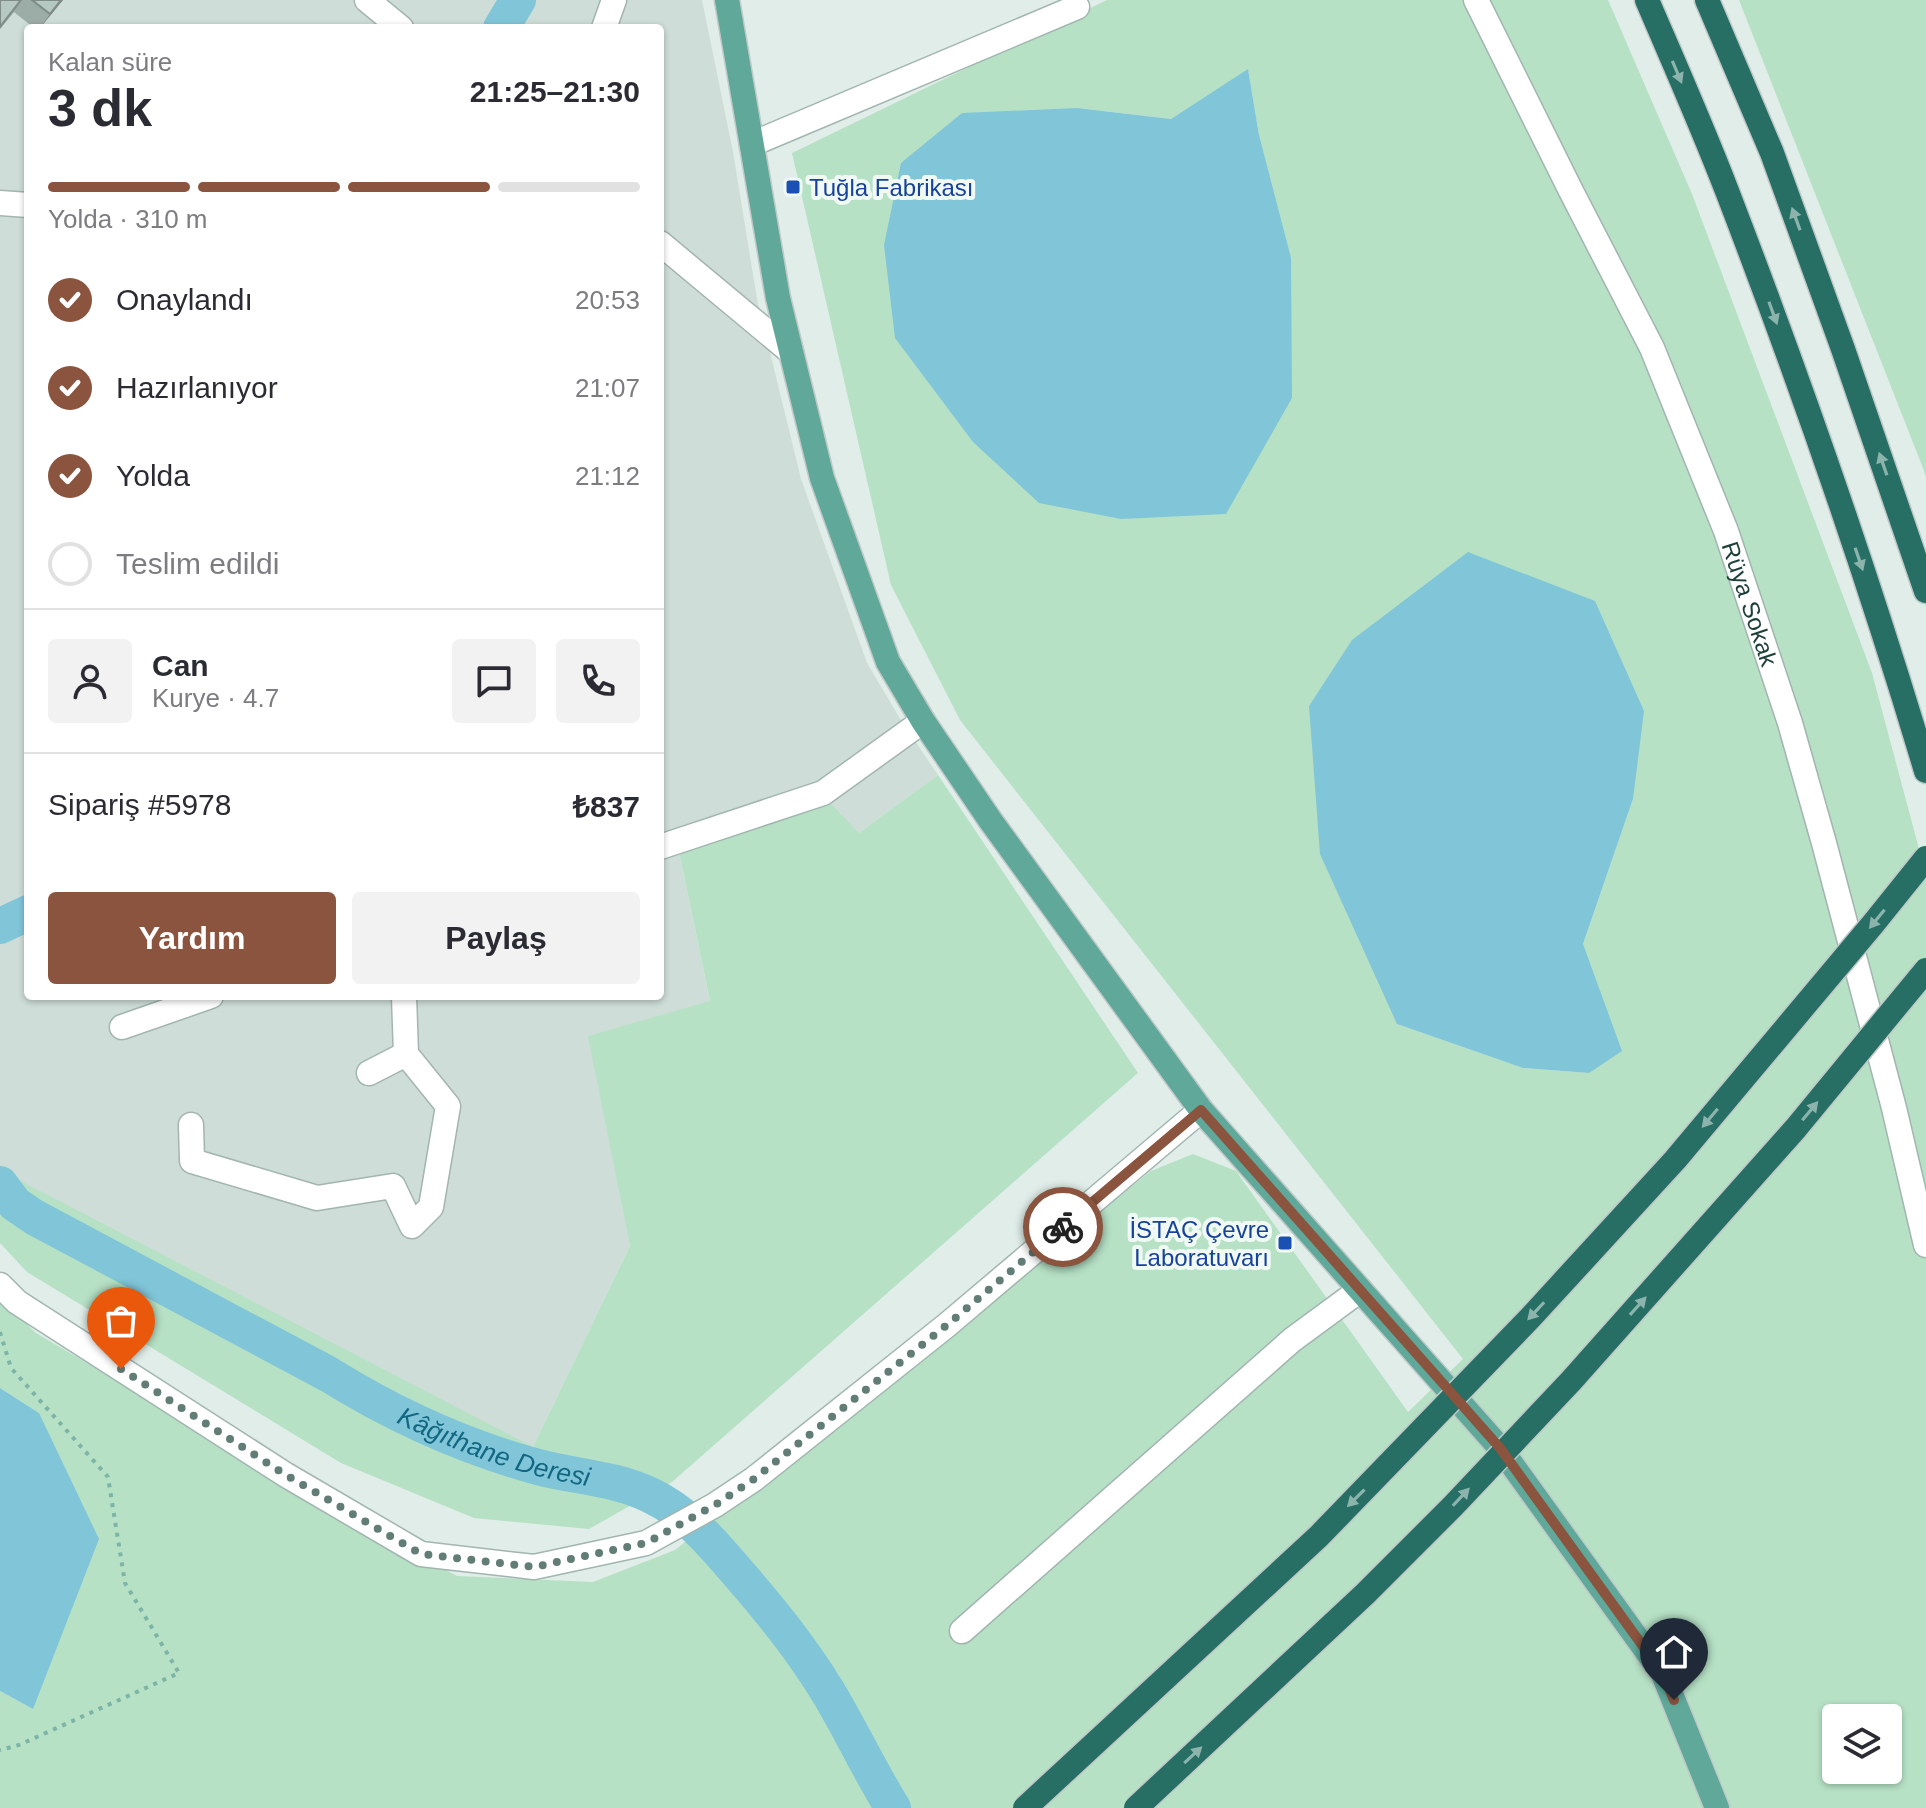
<!DOCTYPE html>
<html lang="tr">
<head>
<meta charset="utf-8">
<style>
  :root { --surface:#fff; --page:#f2f2f3; --text:#2b2b33; --muted:#7c7c81; --line:#e1e1e2; --accent:#8a543e }
  body { margin:0; font-family:Helvetica,sans-serif; background:var(--page); color:var(--text); height:100vh; display:flex; flex-direction:column; font-size:30px; white-space:nowrap }
  * { box-sizing:border-box; margin:0 }
  p { font-size:26px; color:var(--muted) }
  .icon { flex:none; width:44px; height:44px; fill:none; stroke:currentColor; stroke-width:2; stroke-linecap:round; stroke-linejoin:round }
  .map { position:relative; flex:1; overflow:hidden }
  .details { position:absolute; left:24px; top:24px; width:640px; height:976px; display:flex; flex-direction:column; background:var(--surface); border-radius:8px; box-shadow:0 2px 6px #0004 }
  .details>* { flex:none }
  .tools { position:absolute; left:1822px; top:1704px; display:grid; gap:16px }
  .tools a { display:grid; place-items:center; width:80px; height:80px; border-radius:8px; background:var(--surface); box-shadow:0 2px 6px #0004; font-size:40px }
  .pin { position:absolute; display:grid; place-items:center; width:68px; height:68px; color:#fff; margin:-82px -34px; border-radius:50% 50% 50% 0; rotate:-45deg; box-shadow:0 0 8px #0007 }
  .pin .icon { rotate:45deg }
  .courier { position:absolute; display:grid; place-items:center; width:80px; height:80px; margin:-40px; border:6px solid #8a543e; border-radius:50%; background:#fff; color:#222; box-shadow:0 2px 10px #0007 }
  .overview em { font-style:normal; font-weight:700 }
  .overview div { display:flex; flex-direction:column-reverse }
  .overview { display:flex; align-items:center; justify-content:space-between; height:136px; padding:0 24px }
  h1 { font-size:52px; font-weight:700; line-height:60px }
  .bar { display:grid; grid-template-columns:repeat(4,1fr); gap:12px 8px; align-content:center; height:96px; padding:0 24px }
  .bar i { height:10px; border-radius:6px; background:var(--line) }
  .bar .current { background:var(--accent) }
  .bar p { grid-column:span 4 }
  .line { display:flex; align-items:center; gap:20px; padding:0 24px; border-top:2px solid var(--line) }
  .line div { flex:1 }
  .round { display:grid; place-items:center; flex:none; width:84px; height:84px; border-radius:8px; background:var(--page) }
  ol { padding:0 24px; list-style:none }
  li { display:flex; align-items:center; gap:24px; height:88px }
  li p { margin-inline-start:auto }
  li .icon { padding:8px; border-radius:50%; background:var(--accent); color:#fff; stroke-width:4 }
  li:last-child { color:var(--muted) }
  li i { width:44px; height:44px; border:4px solid var(--line); border-radius:50% }
  .button { display:flex; gap:16px; margin-top:auto; padding:16px 24px }
  .button a { flex:1; height:92px; border-radius:8px; background:var(--accent); color:#fff; font-size:32px; font-weight:700; line-height:92px; text-align:center }
  .button a+a { background:var(--page); color:var(--text) }
  .map>svg:first-child { display:block }
</style>
</head>
<body>
<div class="map">
<svg width="1926" height="1808" viewBox="0 0 1926 1808">
  <rect width="100%" height="100%" fill="#e0ede8"/>
  <path fill="#ceddd7" fill-rule="evenodd" d="M 0,0 L 702,0 L 733,152 L 757,299 L 801,479 L 867,663 L 902,722 L 938,775 L 859,833 L 679,851 L 710,1002 L 589,1036 L 630,1246 L 533,1447 L 458,1421 L 19,1180 L 0,1185 ZM 28,28 L 660,28 L 660,996 L 28,996 Z"/>
  <path fill="#b6e1c5" fill-rule="evenodd" d="M 1107,0 L 1608,0 L 1692,194 L 1872,673 L 1926,875 L 1926,1808 L 0,1808 L 0,1691 L 33,1709 L 39,1413 L 0,1388 L 0,1298 L 36,1333 L 360,1523 L 457,1576 L 593,1582 L 675,1550 L 1151,1171 L 1193,1154 L 1236,1171 L 1408,1412 L 1463,1359 L 960,720 L 891,585 L 792,153 ZM 1248,70 L 1259,135 L 1077,108 L 1171,119 ZM 1633,799 L 1583,944 L 1589,1073 L 1523,1068 L 1397,1024 ZM 1836,1718 L 1888,1718 L 1888,1770 L 1836,1770 Z
    M 1739,0 L 1926,0 L 1926,477 L 1923,468 Z
    M 938,775 L 1138,1073 L 672,1482 L 589,1529 L 474,1518 L 341,1463 L 27,1272 L 0,1243 L 0,1185 L 19,1180 L 533,1447 L 630,1246 L 588,1036 L 710,1001 L 679,851 L 829,802 L 859,833 Z"/>
  <path fill="#81c5d9" d="M 1248,69 L 1259,135 L 1291,258 L 1292,398 L 1226,514 L 1121,519 L 1039,503 L 973,442 L 895,338 L 884,245 L 901,163 L 962,113 L 1077,108 L 1171,119 Z
    M 1468,552 L 1595,601 L 1644,711 L 1633,799 L 1583,944 L 1622,1051 L 1589,1073 L 1523,1068 L 1397,1024 L 1320,854 L 1309,706 L 1352,640 Z
    M 0,1388 L 39,1413 L 99,1539 L 33,1709 L 0,1691 Z"/>
  <g fill="none" stroke-linecap="round" stroke-linejoin="round">
    <g stroke="#81c5d9" stroke-width="36">
      <path d="M 501,28 L 518,0"/>
      <path d="M 0,926 L 28,913"/>
      <path id="s1" d="M 0,1184 L 15,1204 L 34,1217 L 328,1374 C 394,1415 464,1447 538,1467 C 576,1477 615,1478 650,1495 C 684,1511 708,1538 732,1566 C 767,1606 800,1646 828,1692 C 851,1730 869,1770 893,1808"/>
    </g>
    <g stroke="#a2b5b0" stroke-width="27">
      <g id="minor">
        <path d="M 367,0 L 401,28"/>
        <path id="s2" d="M 1476,0 L 1571,191 L 1652,348 L 1726,531 L 1790,723 L 1824,843 L 1894,1108 L 1926,1245"/>
        <path d="M 604,28 L 614,0"/>
        <path d="M 752,144 L 1077,7"/>
        <path d="M 0,203 L 28,205"/>
        <path d="M 660,243 L 791,352"/>
        <path d="M 660,847 L 823,793 L 923,721"/>
        <path d="M 122,1027 L 211,996"/>
        <path d="M 369,1073 L 406,1054"/>
        <path d="M 191,1125 L 192,1161 L 317,1198 L 393,1186 L 412,1226 L 431,1207 L 448,1106 L 406,1054 L 404,996"/>
        <path d="M 0,1285 L 17,1302 L 286,1475 L 421,1554 L 534,1567 L 646,1543 L 715,1505 L 754,1479 L 947,1325 L 1201,1110"/>
        <path d="M 962,1631 L 1292,1340 L 1360,1290"/>
      </g>
    </g>
    <g stroke="#c0c9c8" stroke-width="27">
      <path id="major" d="M 727,0 L 778,298 L 822,478 L 888,662 L 923,721 L 990,820 L 1201,1110 L 1500,1448 L 1663,1674 L 1717,1808"/>
    </g>
    <g stroke="#c0c9c8" stroke-width="27">
      <path id="highway" d="M 1647,0 C 1674,63 1702,126 1727,191 C 1800,381 1868,576 1926,771
        M 1707,0 L 1772,153 L 1843,349 L 1926,591"/>
    </g>
    <path stroke="#7cb4a7" stroke-width="4" stroke-dasharray="4 6" stroke-linecap="butt" d="M 0,1332 L 11,1368 L 108,1477 L 125,1583 L 179,1673 L 19,1745 L 0,1750"/>
    <use href="#minor" stroke="#fff" stroke-width="24"/>
    <use href="#major" stroke="#5fa89a" stroke-width="24"/>
    <use href="#highway" stroke="#276f65" stroke-width="24"/>
    <g stroke="#c0c9c8" stroke-width="27" stroke-linecap="butt">
      <path id="highway-bridge" d="M 1025,1808 L 1319,1536 L 1531,1317 L 1675,1160 L 1873,924 L 1926,858
        M 1136,1808 L 1365,1594 L 1453,1506 L 1571,1381 L 1796,1128 L 1926,970"/>
    </g>
    <use href="#highway-bridge" stroke="#276f65" stroke-width="24"/>
  </g>
  <path fill="#9caca6" d="M 0,0 L 63,0 L 40,28 L 34,28 L 14,12 L 0,29 Z"/>
  <path fill="#7f8c87" d="M 61,0 L 63,0 L 40,28 L 50,14 Z"/>
  <path fill="#b5c8c1" stroke="#7f8c87" stroke-width="2" d="M 0,0 L 21,0 L 0,27 Z
    M 32,0 L 61,0 L 50,14 Z"/>
  <defs><path id="oneway-solid" d="M-6-.8H1V-3.2L6.5 0L1 3.2V.8H-6Z" transform="scale(2)"/></defs>
  <g fill="#8cb4ad">
    <use href="#oneway-solid" transform="translate(1677 72) rotate(67)"/>
    <use href="#oneway-solid" transform="translate(1796 219) rotate(-110)"/>
    <use href="#oneway-solid" transform="translate(1773 313) rotate(70)"/>
    <use href="#oneway-solid" transform="translate(1883 464) rotate(-109)"/>
    <use href="#oneway-solid" transform="translate(1859 559) rotate(71)"/>
    <use href="#oneway-solid" transform="translate(1877 919) rotate(129)"/>
    <use href="#oneway-solid" transform="translate(1810 1111) rotate(-50)"/>
    <use href="#oneway-solid" transform="translate(1710 1118) rotate(130)"/>
    <use href="#oneway-solid" transform="translate(1638 1306) rotate(-48)"/>
    <use href="#oneway-solid" transform="translate(1536 1311) rotate(133)"/>
    <use href="#oneway-solid" transform="translate(1461 1497) rotate(-47)"/>
    <use href="#oneway-solid" transform="translate(1356 1498) rotate(135)"/>
    <use href="#oneway-solid" transform="translate(1193 1755) rotate(-43)"/>
  </g>
  <g fill="none" stroke-linecap="round" stroke-linejoin="round">
    <path stroke="#627c76" stroke-width="8" stroke-dasharray="0 14.4" d="M 121,1369 L 286,1475 L 421,1554 L 534,1567 L 646,1543 L 715,1505 L 754,1479 L 947,1325 L 1063,1227"/>
    <path stroke="#8a543e" stroke-width="10" d="M 1063,1227 L 1201,1110 L 1500,1448 L 1663,1674 L 1674,1700"/>
  </g>
  <g fill="#1a4fb4" stroke="#f1f9f5" stroke-width="3">
    <rect x="785" y="179" width="16" height="16" rx="4"/>
    <rect x="1277" y="1235" width="16" height="16" rx="4"/>
  </g>
  <g text-anchor="middle" dominant-baseline="central" stroke-width="8" stroke-linejoin="round" paint-order="stroke">
    <g font-size="24" fill="#164399" stroke="#f1f9f5" text-anchor="start">
      <text x="809" y="187">Tuğla Fabrikası</text>
      <text x="1269" y="1229" text-anchor="end">İSTAÇ Çevre<tspan x="1269" dy="28">Laboratuvarı</tspan></text>
    </g>
    <g font-size="24" fill="#1e3f39" stroke="#f1f9f5">
      <text stroke="none"><textPath href="#s2" startOffset="664">Rüya Sokak</textPath></text>
    </g>
    <g font-size="26" font-style="italic" fill="#126782" stroke="#f1f9f5">
      <text stroke="none"><textPath href="#s1" startOffset="564">Kâğıthane Deresi</textPath></text>
    </g>
  </g>
</svg>
<div class="tools">
<a><svg class="icon" aria-label="layers" viewBox="0 0 24 24"><path d="M12 4l9 5-9 5-9-5zM3 14l9 5 9-5"/></svg></a>
</div>
<div class="pin" style="left:121px;top:1369px;background:#ea580c"><svg class="icon" aria-label="bag" viewBox="0 0 24 24"><path d="M5 8h14l-1 12H6zM9 8a3 3 0 0 1 6 0"/></svg></div>
<div class="pin" style="left:1674px;top:1700px;background:#1f2937"><svg class="icon" aria-label="home" viewBox="0 0 24 24"><path d="M3 11l9-7 9 7M6 9v11h12V9"/></svg></div>
<div class="courier" style="left:1063px;top:1227px"><svg class="icon" aria-label="bike" viewBox="0 0 24 24"><circle cx="6" cy="16" r="4"/><circle cx="18" cy="16" r="4"/><path d="M6 16l4-8h5l3 8M10 8l3 8H6M13 5h3"/></svg></div>
<section class="details">
<div class="overview"><div><h1>3 dk</h1><p>Kalan süre</p></div><em>21:25–21:30</em></div>
<div class="bar"><i class="current"></i><i class="current"></i><i class="current"></i><i></i><p>Yolda · 310 m</p></div>
<ol>
<li><svg class="icon" aria-label="check" viewBox="0 0 24 24"><path d="M5 12l5 5 9-10"/></svg>Onaylandı<p>20:53</p></li>
<li><svg class="icon" aria-label="check" viewBox="0 0 24 24"><path d="M5 12l5 5 9-10"/></svg>Hazırlanıyor<p>21:07</p></li>
<li><svg class="icon" aria-label="check" viewBox="0 0 24 24"><path d="M5 12l5 5 9-10"/></svg>Yolda<p>21:12</p></li>
<li><i></i>Teslim edildi</li>
</ol>
<div class="line" style="height:144px"><a class="round"><svg class="icon" aria-label="person" viewBox="0 0 24 24"><circle cx="12" cy="8" r="4"/><path d="M4 21q1-7 8-7t8 7"/></svg></a><div><b>Can</b><p>Kurye · 4.7</p></div><a class="round"><svg class="icon" aria-label="chat" viewBox="0 0 24 24"><path d="M4 5h16v11H9l-5 4z"/></svg></a><a class="round"><svg class="icon" aria-label="phone" viewBox="0 0 24 24"><path d="M5 4h4l2 5-3 2q2 4 5 5l2-3 5 2v4C11 20 4 13 5 4z"/></svg></a></div>
<div class="line" style="height:104px"><div>Sipariş #5978</div><b>₺837</b></div>
<div class="button"><a>Yardım</a><a>Paylaş</a></div>
</section>
</div>
</body>
</html>
